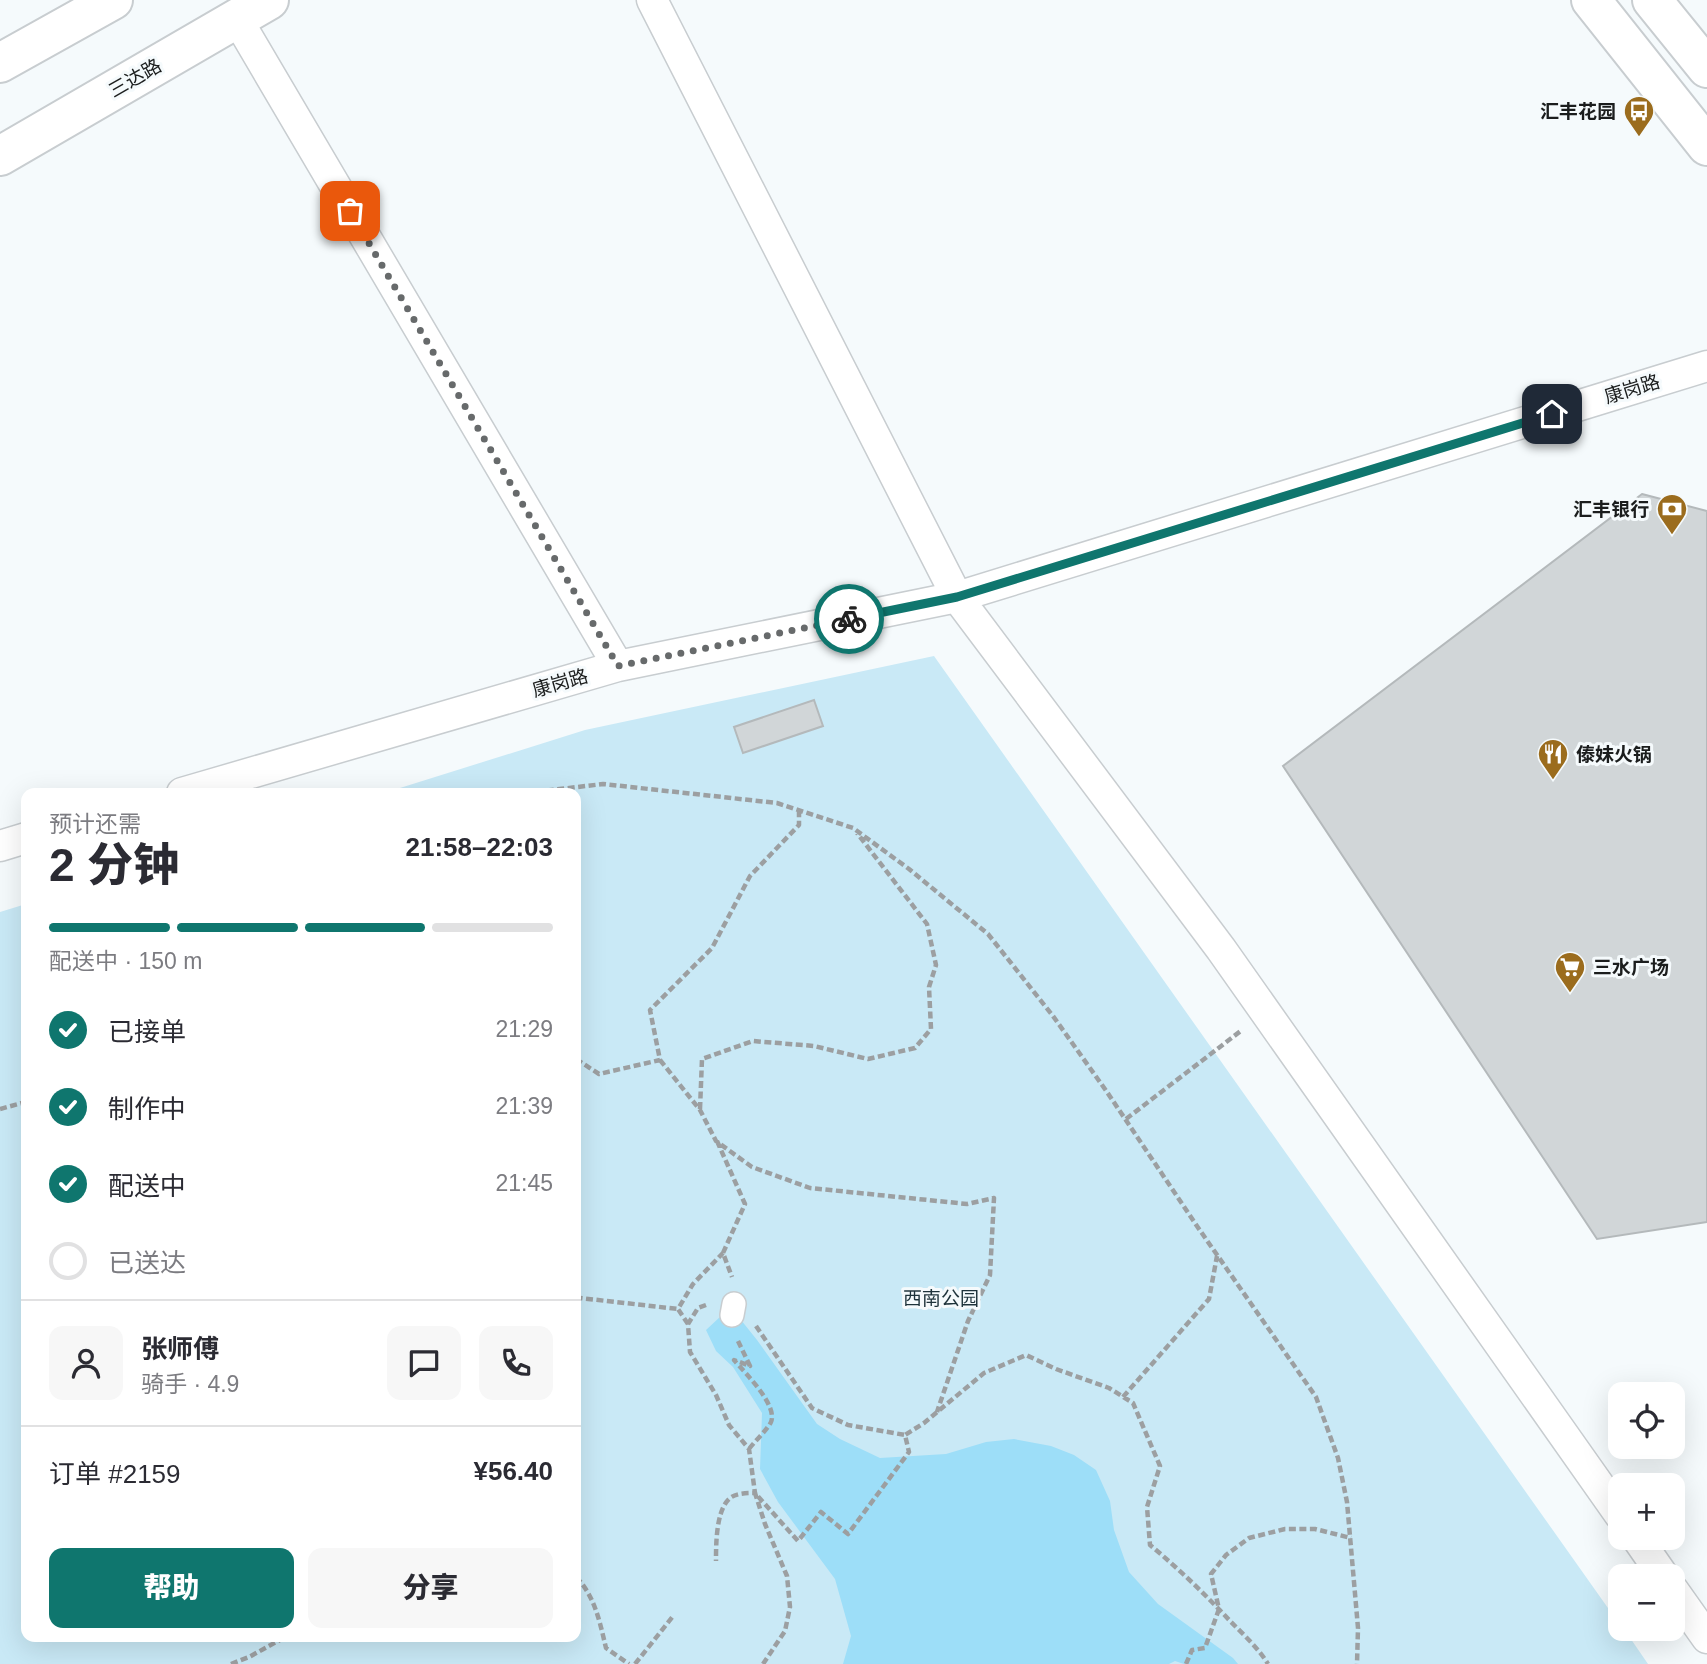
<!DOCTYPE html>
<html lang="zh">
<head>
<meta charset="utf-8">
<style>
  :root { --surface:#fff; --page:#f7f7f7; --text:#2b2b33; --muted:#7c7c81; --line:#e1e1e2; --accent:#0f766e }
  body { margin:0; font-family:Helvetica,"Noto Sans SC",sans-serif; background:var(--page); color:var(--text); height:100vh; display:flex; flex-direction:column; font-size:26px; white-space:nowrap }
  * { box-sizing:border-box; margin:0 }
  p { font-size:23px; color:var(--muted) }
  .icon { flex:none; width:38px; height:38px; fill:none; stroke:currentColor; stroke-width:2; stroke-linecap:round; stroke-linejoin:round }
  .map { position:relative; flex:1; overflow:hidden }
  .panel { position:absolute; left:21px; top:788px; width:560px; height:854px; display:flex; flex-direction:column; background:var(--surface); border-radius:14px; box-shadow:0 7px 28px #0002 }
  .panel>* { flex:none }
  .controls { position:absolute; left:1608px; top:1382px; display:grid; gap:14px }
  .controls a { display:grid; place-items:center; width:77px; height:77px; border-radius:14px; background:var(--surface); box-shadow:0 7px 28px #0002; font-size:35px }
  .pin { position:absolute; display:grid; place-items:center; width:60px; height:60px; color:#fff; margin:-30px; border-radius:14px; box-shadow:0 4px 10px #0006 }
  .courier { position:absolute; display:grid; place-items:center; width:70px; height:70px; margin:-35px; border:5px solid #0f766e; border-radius:50%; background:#fff; color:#222; box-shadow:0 2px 9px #0007 }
  .summary em { font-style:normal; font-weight:800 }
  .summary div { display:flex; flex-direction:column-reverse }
  .summary { display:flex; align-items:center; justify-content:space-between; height:119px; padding:0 28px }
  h1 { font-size:46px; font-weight:800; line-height:52px }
  .bar { display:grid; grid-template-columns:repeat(4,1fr); gap:10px 7px; align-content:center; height:84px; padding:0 28px }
  .bar i { height:9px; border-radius:5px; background:var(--line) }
  .bar .on { background:var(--accent) }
  .bar p { grid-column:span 4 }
  .line { display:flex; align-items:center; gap:18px; padding:0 28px; border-top:2px solid var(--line) }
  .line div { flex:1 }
  .round { display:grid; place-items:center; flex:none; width:74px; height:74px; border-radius:14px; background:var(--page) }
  ol { padding:0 28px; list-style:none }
  li { display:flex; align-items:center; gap:21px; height:77px }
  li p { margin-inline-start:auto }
  li .icon { padding:7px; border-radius:50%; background:var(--accent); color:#fff; stroke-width:4 }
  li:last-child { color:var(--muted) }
  li i { width:38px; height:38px; border:4px solid var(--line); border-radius:50% }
  .primary-button { display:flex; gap:14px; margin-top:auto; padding:14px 28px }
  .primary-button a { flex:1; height:80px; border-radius:14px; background:var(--accent); color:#fff; font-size:28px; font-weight:800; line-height:80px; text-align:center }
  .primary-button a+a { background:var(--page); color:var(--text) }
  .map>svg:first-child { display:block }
</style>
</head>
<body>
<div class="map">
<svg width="1707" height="1664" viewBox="0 0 1707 1664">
  <rect width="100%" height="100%" fill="#f5fafc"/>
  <path fill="#c9e9f6" d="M 934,656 L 1620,1625 L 1620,1629 L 1624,1629 L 1648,1664 L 0,1664 L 0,912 L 26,904 L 26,1636 L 576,1636 L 576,793 L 384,793 L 585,730 Z"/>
  <path fill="#9ddef8" d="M 721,1316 L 741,1320 L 757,1340 L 817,1424 L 840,1439 L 880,1458 L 946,1454 L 986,1442 L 1014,1439 L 1051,1446 L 1074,1455 L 1096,1470 L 1110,1501 L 1114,1530 L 1129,1572 L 1158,1604 L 1233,1658 L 1238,1664 L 1184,1664 L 1175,1661 L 1169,1664 L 843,1664 L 851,1636 L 835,1579 L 778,1502 L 760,1469 L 762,1413 L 733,1367 L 716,1351 L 706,1330 Z"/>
  <path fill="#d1d6d8" stroke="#b4b9bb" stroke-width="2" d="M 1642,494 L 1707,511 L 1707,1222 L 1597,1239 L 1283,766 Z
    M 814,700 L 823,726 L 743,753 L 734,727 Z"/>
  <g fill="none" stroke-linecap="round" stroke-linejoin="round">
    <g stroke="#c8cdd0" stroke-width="26">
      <path id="pedestrian" d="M 732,1315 L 734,1304"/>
    </g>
    <g stroke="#c8cdd0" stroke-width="33">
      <path id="minor" d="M 652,0 L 957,597 L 1221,949 L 1620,1515
        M 237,19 L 618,666
        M 182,793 L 618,666 L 957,597 L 1707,366
        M 0,846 L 26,838
        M 1637,1538 L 1664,1577
        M 1673,1590 L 1707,1638"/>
    </g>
    <g stroke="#c8cdd0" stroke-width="42">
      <path id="tertiary" d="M 1591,0 L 1707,146
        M 1652,0 L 1707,68"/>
    </g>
    <g stroke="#c8cdd0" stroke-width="42">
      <path id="secondary" d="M 0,63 L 113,0
        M 0,156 L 269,0"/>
    </g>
    <path stroke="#9c9fa1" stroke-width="4.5" stroke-dasharray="7 3.5" stroke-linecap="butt" d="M 526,793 L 603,784 L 777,803 L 853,828 L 909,869 L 988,934 L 1053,1016 L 1107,1092 L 1199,1229 L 1316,1397 L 1338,1458 L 1347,1502 L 1358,1628 L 1357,1664
      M 576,1059 L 599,1074 L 660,1060 L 650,1010 L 712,948 L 750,876 L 799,825 L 799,811
      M 660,1060 L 700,1110 L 716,1141 L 752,1167 L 810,1188 L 967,1204 L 994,1198 L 990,1275 L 968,1321 L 937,1412
      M 0,1109 L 26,1102
      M 700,1109 L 702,1059 L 753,1041 L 814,1046 L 868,1059 L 915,1048 L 931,1029 L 929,987 L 936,965 L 927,924 L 857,833
      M 1126,1119 L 1242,1030
      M 717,1141 L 745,1204 L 723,1253 L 732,1277
      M 576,1300 L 580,1298 L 678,1309
      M 706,1305 L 698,1308 L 688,1324 L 690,1352 L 716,1395 L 729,1425 L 749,1449 L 755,1493 C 746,1493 734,1493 728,1500 C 716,1513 716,1545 716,1561
      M 688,1324 L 678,1309 L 693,1284 L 723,1253
      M 756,1326 L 812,1408 L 848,1425 L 905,1435
      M 738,1341 L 750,1366 L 734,1360 C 745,1373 778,1405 771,1422 C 768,1429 754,1442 749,1449
      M 1123,1397 L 1209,1299 L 1217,1256
      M 576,1577 C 595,1596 600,1623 606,1648 L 629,1664
      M 231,1664 L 249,1657 L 287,1636
      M 635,1664 L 674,1615
      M 763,1664 L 785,1631 L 790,1607 L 787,1576 L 765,1524 L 755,1493 L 798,1541 L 821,1512 L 848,1534 L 909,1452 L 905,1435 L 924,1423 L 984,1373 L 1026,1355 L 1056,1369 L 1109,1388 L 1133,1403 L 1160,1466 L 1147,1507 L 1150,1545 C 1179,1569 1206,1595 1231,1622 C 1244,1635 1259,1649 1268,1664
      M 1186,1664 L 1192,1650 L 1205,1648 L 1219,1609 L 1211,1574 L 1226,1555 L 1249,1538 L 1285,1529 L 1315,1529 L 1351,1538"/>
    <use href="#pedestrian" stroke="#fff" stroke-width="23"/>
    <use href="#minor" stroke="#fff" stroke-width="30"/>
    <use href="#tertiary" stroke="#fff" stroke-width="38"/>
    <use href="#secondary" stroke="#fff" stroke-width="38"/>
  </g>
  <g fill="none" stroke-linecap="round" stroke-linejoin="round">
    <path stroke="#676a6b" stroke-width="7" stroke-dasharray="0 12.6" d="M 350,211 L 618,666 L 849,619"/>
    <path stroke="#0f766e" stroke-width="9" d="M 849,619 L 957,597 L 1552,414"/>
  </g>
  <defs>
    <g id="bus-pin" transform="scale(1.575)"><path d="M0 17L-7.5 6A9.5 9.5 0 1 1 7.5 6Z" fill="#9b6c1d" stroke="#f5fafc"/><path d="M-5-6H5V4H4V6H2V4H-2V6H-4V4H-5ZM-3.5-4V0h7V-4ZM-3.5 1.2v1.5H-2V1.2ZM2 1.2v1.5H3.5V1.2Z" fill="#fff"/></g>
    <g id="bank-pin" transform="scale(1.575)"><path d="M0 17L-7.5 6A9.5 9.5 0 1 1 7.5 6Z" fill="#9b6c1d" stroke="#f5fafc"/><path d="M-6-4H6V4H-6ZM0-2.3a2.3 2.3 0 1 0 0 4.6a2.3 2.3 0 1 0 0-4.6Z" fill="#fff"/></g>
    <g id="restaurant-pin" transform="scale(1.575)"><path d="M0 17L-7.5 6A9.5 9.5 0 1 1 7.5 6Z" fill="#9b6c1d" stroke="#f5fafc"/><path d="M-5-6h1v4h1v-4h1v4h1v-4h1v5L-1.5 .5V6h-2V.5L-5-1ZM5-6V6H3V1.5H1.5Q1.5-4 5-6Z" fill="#fff"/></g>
    <g id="supermarket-pin" transform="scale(1.575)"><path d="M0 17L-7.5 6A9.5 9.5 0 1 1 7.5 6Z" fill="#9b6c1d" stroke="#f5fafc"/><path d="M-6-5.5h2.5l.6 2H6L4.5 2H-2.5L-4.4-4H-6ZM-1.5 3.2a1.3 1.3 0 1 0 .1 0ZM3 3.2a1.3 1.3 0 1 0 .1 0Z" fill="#fff"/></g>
  </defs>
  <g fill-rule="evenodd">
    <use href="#bus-pin" x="1639" y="111"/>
    <use href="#bank-pin" x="1672" y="509"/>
    <use href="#restaurant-pin" x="1553" y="754"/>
    <use href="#supermarket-pin" x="1570" y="967"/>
  </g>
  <g text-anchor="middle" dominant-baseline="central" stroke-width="6" stroke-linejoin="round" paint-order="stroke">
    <g font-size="19" fill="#1b1d1d" stroke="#f5fafc">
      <text transform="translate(135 78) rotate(-30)">三达路</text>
      <text transform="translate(1632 389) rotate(-17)">康岗路</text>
      <text transform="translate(560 683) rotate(-16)">康岗路</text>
    </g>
    <g font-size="19" font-weight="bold" fill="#1b1d1d" stroke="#f5fafc" text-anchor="end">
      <text x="1616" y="111">汇丰花园</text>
      <text x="1649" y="509">汇丰银行</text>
      <text x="1576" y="754" text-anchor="start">傣妹火锅</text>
      <text x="1593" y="967" text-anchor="start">三水广场</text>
    </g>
    <g font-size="19" fill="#1e333b" stroke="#f5fafc">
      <text x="941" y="1298">西南公园</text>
    </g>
  </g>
</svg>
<div class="controls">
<a><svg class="icon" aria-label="locate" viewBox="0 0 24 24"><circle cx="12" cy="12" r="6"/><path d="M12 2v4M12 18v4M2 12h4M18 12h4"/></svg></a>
<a>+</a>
<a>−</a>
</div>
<div class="pin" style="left:350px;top:211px;background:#ea580c"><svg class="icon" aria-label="bag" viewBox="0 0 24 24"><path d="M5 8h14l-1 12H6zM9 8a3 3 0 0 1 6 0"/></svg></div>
<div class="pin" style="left:1552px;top:414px;background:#1f2937"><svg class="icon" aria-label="home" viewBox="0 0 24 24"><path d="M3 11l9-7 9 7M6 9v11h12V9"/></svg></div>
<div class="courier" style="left:849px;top:619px"><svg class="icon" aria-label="bike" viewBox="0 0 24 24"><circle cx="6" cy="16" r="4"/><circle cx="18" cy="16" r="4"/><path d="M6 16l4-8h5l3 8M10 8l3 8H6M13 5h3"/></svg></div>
<section class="panel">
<div class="summary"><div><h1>2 分钟</h1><p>预计还需</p></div><em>21:58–22:03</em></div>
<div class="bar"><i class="on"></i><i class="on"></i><i class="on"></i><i></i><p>配送中 · 150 m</p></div>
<ol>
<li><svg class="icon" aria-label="check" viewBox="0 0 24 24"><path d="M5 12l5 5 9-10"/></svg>已接单<p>21:29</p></li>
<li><svg class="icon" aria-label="check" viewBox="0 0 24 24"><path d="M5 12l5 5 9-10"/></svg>制作中<p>21:39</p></li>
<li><svg class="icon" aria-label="check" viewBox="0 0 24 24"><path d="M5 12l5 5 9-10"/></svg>配送中<p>21:45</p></li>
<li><i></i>已送达</li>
</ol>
<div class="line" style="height:126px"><a class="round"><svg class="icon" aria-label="person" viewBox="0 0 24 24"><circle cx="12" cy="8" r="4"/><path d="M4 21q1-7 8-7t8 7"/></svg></a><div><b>张师傅</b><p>骑手 · 4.9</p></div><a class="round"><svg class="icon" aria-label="chat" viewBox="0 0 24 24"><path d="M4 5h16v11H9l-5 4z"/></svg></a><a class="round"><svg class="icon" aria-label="phone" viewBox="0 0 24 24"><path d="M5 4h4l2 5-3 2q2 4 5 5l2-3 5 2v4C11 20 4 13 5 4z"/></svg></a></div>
<div class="line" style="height:91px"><div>订单 #2159</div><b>¥56.40</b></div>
<div class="primary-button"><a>帮助</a><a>分享</a></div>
</section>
</div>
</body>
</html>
